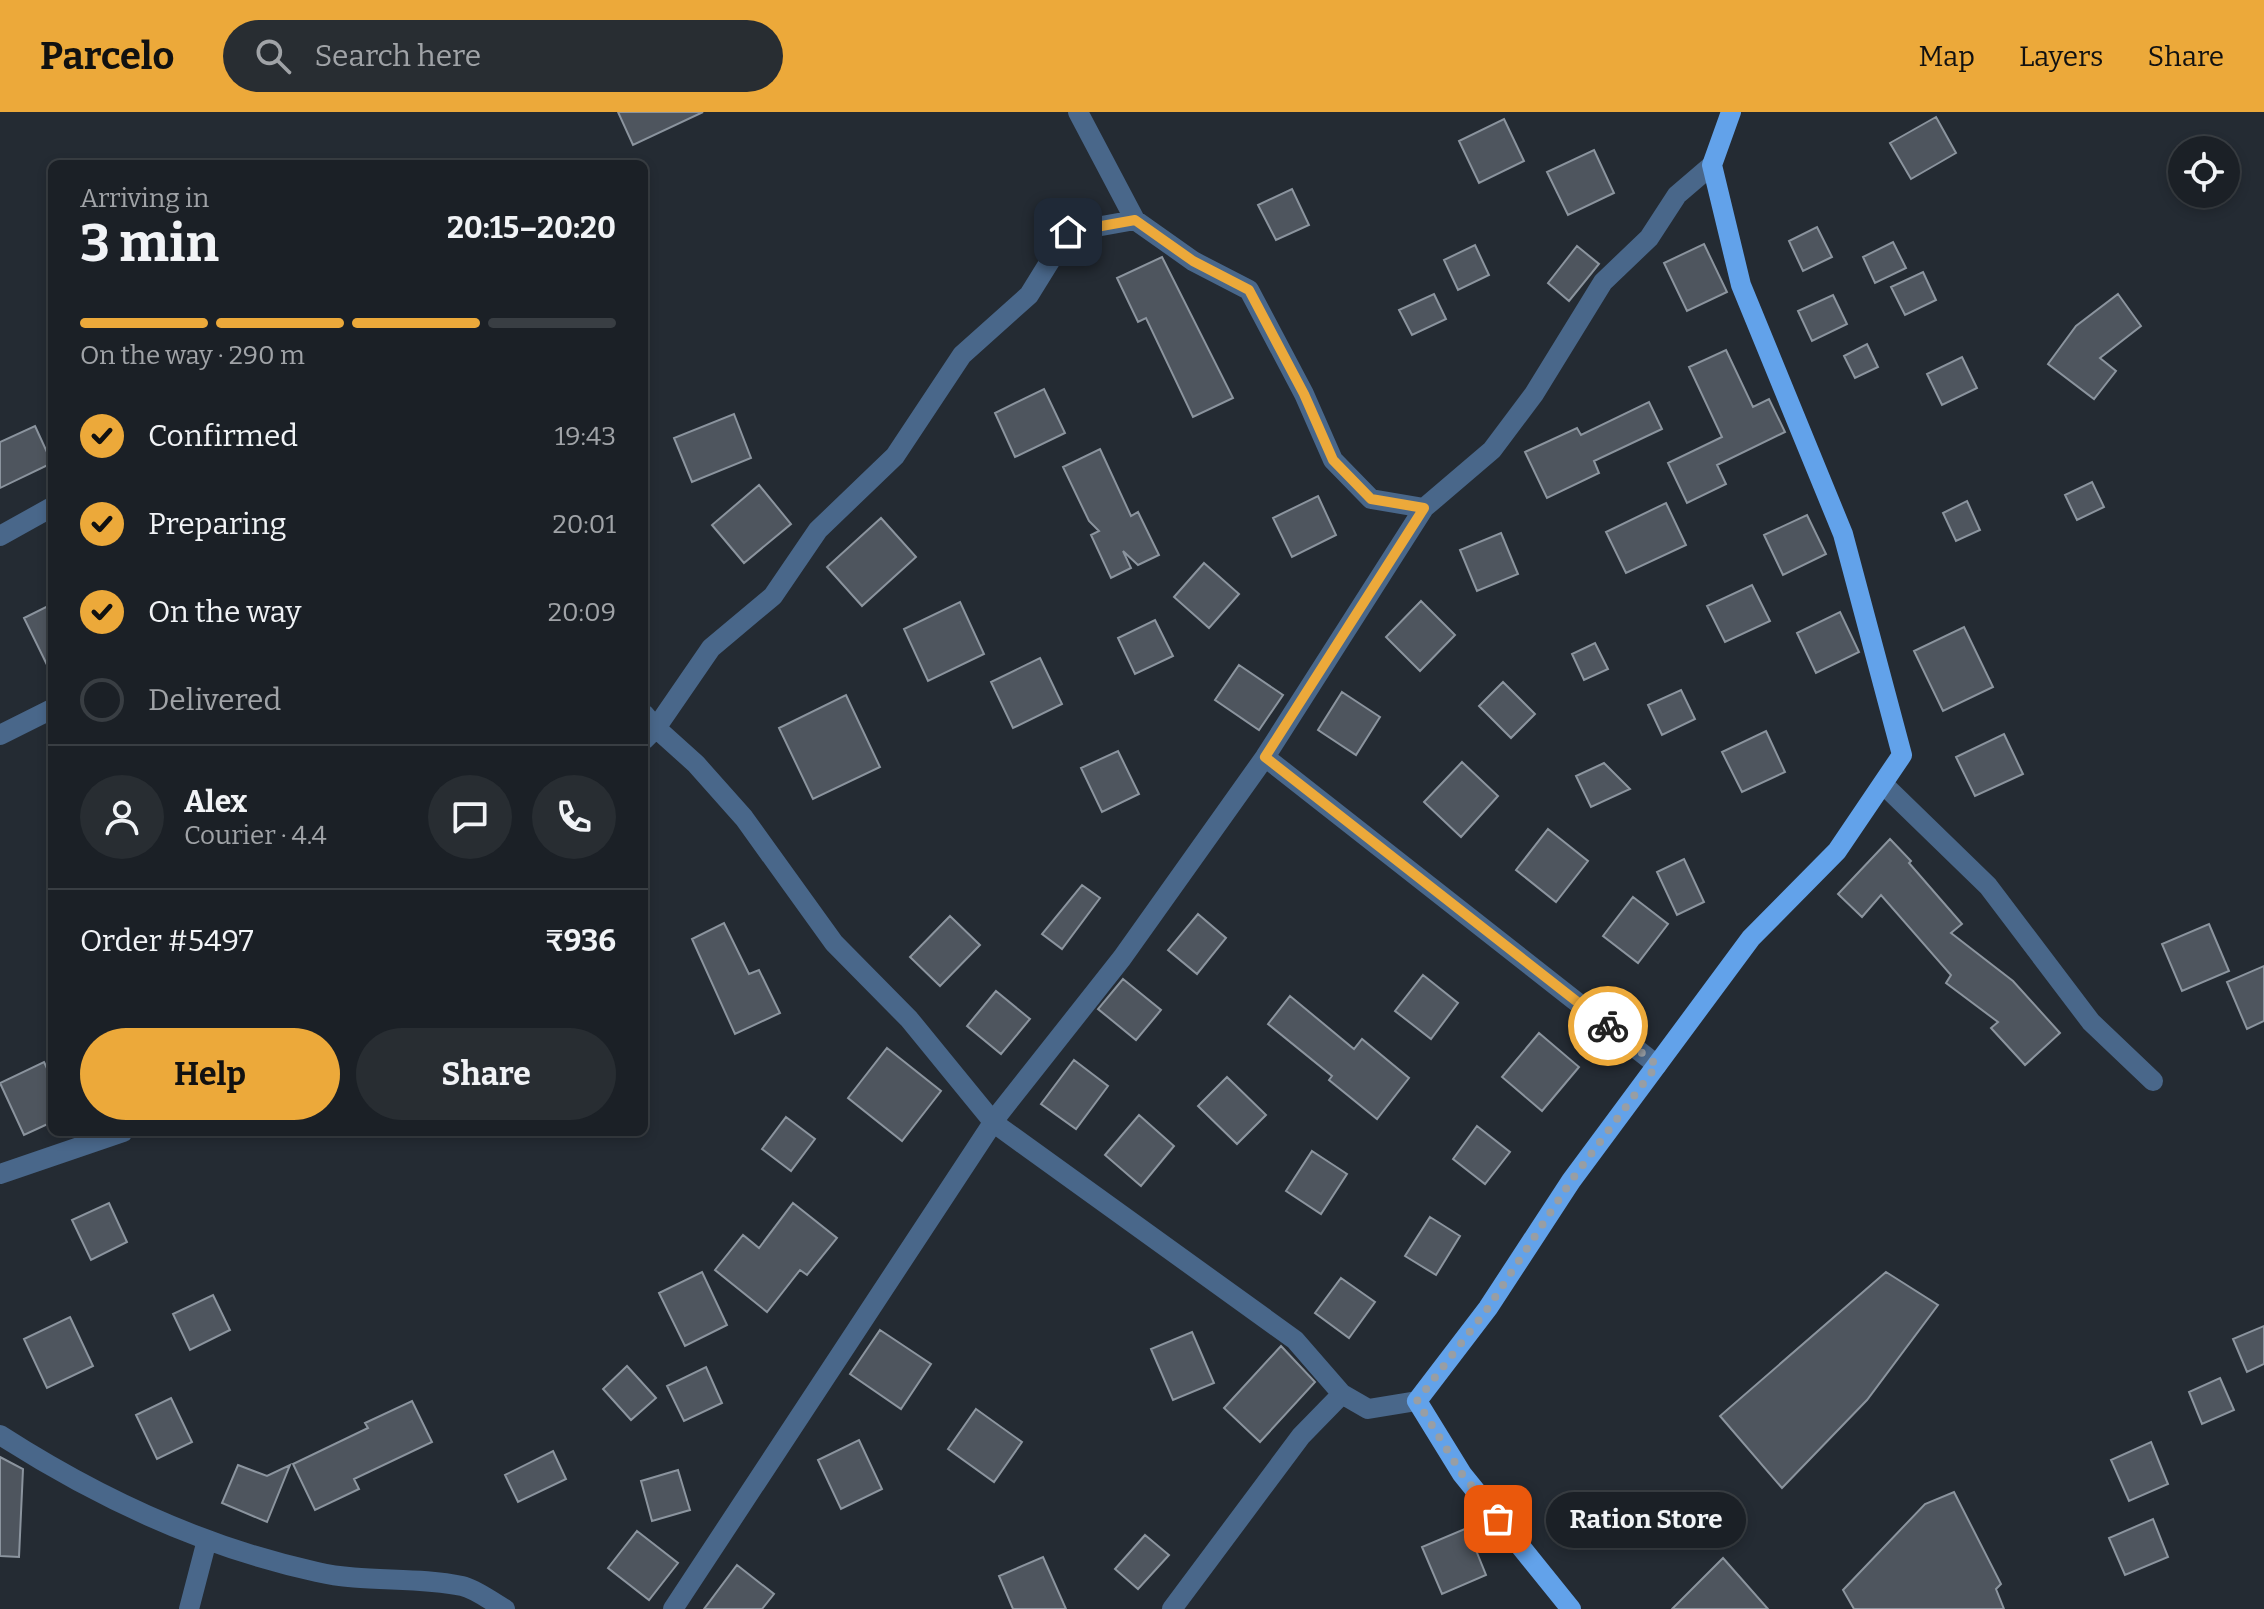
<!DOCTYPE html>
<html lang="en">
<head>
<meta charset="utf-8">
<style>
  :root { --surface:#1b2026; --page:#282d32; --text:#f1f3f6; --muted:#a0a3a7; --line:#393e43; --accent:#eca93a }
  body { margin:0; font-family:Bitter,serif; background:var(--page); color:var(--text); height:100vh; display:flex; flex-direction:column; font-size:30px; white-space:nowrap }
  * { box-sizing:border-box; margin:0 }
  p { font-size:26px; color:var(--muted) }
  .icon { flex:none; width:44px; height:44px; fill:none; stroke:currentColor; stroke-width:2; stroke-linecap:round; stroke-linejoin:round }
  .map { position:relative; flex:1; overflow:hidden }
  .drawer { position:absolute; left:48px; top:48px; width:600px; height:976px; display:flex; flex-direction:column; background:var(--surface); border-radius:12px; box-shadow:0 4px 12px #0003,0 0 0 2px var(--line) }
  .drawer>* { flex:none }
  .fabs { position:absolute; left:2168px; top:24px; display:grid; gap:16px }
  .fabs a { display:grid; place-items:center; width:72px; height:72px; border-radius:50%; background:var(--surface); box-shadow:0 4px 12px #0003,0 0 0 2px var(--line); font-size:40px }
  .pin { position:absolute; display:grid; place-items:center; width:68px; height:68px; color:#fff; margin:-34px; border-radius:16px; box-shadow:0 4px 12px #0006 }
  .courier { position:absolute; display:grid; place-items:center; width:80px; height:80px; margin:-40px; border:6px solid #eca93a; border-radius:50%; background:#fff; color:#222; box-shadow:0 2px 10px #0007 }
  .bubble { position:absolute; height:56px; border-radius:28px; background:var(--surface); box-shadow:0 4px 12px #0003,0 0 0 2px var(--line); font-size:26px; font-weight:700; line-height:56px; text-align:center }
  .head em { font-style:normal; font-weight:700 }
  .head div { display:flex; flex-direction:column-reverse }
  .head { display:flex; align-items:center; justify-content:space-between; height:136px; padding:0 32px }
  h1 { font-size:52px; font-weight:700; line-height:60px }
  .bar { display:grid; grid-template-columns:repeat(4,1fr); gap:12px 8px; align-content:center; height:96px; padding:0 32px }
  .bar i { height:10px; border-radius:6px; background:var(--line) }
  .bar .active { background:var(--accent) }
  .bar p { grid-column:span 4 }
  .line { display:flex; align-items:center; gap:20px; padding:0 32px; border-top:2px solid var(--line) }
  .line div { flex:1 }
  .round { display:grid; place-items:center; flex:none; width:84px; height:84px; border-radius:42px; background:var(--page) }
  ol { padding:0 32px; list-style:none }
  li { display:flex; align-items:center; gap:24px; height:88px }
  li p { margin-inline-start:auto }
  li .icon { padding:8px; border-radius:50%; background:var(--accent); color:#111; stroke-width:4 }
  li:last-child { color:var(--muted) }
  li i { width:44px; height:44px; border:4px solid var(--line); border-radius:50% }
  .button { display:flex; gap:16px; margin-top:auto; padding:16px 32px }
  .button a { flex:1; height:92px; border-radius:48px; background:var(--accent); color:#111; font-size:32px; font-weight:700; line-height:92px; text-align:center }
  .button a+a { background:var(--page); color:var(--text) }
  header { display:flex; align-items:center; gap:48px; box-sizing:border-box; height:112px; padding:0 40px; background:var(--accent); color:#111 }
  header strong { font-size:38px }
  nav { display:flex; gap:44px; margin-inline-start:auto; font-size:28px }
  .search { width:560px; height:72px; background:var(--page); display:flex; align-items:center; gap:20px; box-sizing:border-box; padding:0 28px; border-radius:44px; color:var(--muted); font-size:30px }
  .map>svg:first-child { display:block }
</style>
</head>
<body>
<header>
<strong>Parcelo</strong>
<div class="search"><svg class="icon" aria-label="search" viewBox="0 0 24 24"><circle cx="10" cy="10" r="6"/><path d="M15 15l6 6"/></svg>Search here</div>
<nav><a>Map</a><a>Layers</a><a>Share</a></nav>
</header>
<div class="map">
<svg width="2264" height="1497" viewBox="0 0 2264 1497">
  <rect width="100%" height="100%" fill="#242b33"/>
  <path fill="#4e555e" stroke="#8b949e" stroke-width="2" d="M 618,0 L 703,0 L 633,33 Z
    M 1936,5 L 1956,41 L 1911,67 L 1890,31 Z
    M 1504,7 L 1524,49 L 1479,71 L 1459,29 Z
    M 1594,38 L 1614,81 L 1568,103 L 1547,60 Z
    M 1292,77 L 1309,113 L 1276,128 L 1258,93 Z
    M 1817,115 L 1832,145 L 1803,159 L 1789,129 Z
    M 1893,130 L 1906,156 L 1875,171 L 1863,145 Z
    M 1704,132 L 1727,180 L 1687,199 L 1664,151 Z
    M 1475,133 L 1489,163 L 1458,178 L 1444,148 Z
    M 1577,134 L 1599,152 L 1569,189 L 1548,171 Z
    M 1162,145 L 1233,286 L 1193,305 L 1146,206 L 1138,210 L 1117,166 Z
    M 1923,160 L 1936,188 L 1905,203 L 1891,175 Z
    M 1434,182 L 1446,207 L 1412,223 L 1399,198 Z
    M 2118,182 L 2141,214 L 2100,246 L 2116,259 L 2094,287 L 2048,252 L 2076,214 Z
    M 1833,183 L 1847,212 L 1812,229 L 1798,199 Z
    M 1867,232 L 1878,255 L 1855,266 L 1844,244 Z
    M 1726,238 L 1753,295 L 1769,287 L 1785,320 L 1717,353 L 1726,372 L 1687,391 L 1668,351 L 1722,325 L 1689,255 Z
    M 1962,245 L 1977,276 L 1942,293 L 1927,262 Z
    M 1044,277 L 1065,321 L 1015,345 L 995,301 Z
    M 1649,290 L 1662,317 L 1594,349 L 1599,361 L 1547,386 L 1525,340 L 1577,316 L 1581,323 Z
    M 734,302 L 751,346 L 692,370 L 674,326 Z
    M 35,314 L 52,351 L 0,376 L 0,330 Z
    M 1100,337 L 1131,404 L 1138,400 L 1159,443 L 1138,453 L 1123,439 L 1131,456 L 1111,466 L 1091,423 L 1099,419 L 1089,409 L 1063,355 Z
    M 2092,370 L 2104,395 L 2077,408 L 2065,383 Z
    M 759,373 L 791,412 L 744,451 L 712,413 Z
    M 1318,384 L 1336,423 L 1292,445 L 1273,406 Z
    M 1967,389 L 1980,418 L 1956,429 L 1943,401 Z
    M 1666,391 L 1686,433 L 1626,461 L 1606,420 Z
    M 1807,403 L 1826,442 L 1783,463 L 1764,423 Z
    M 881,406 L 916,445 L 862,494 L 827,455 Z
    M 1501,421 L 1518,462 L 1477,479 L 1460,438 Z
    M 1204,451 L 1239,482 L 1209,516 L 1174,485 Z
    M 1752,473 L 1770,509 L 1725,530 L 1707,494 Z
    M 1421,489 L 1455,523 L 1420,559 L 1386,525 Z
    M 960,490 L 984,542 L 928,569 L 904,517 Z
    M 52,492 L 52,563 L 24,506 Z
    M 1840,500 L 1859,540 L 1816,561 L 1797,521 Z
    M 1155,508 L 1173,544 L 1135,562 L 1118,526 Z
    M 1964,515 L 1993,575 L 1943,599 L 1914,539 Z
    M 1595,531 L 1608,557 L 1584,568 L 1572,542 Z
    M 1040,546 L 1062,592 L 1013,616 L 991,570 Z
    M 1239,553 L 1283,583 L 1259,618 L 1215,588 Z
    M 1503,570 L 1535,602 L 1511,626 L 1479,594 Z
    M 1681,578 L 1695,607 L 1662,623 L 1648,593 Z
    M 1342,580 L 1380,605 L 1356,643 L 1318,618 Z
    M 846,583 L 880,655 L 813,687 L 779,616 Z
    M 1766,619 L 1785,660 L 1742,680 L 1722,640 Z
    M 2004,622 L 2023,662 L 1975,684 L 1956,645 Z
    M 1118,639 L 1139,682 L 1102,700 L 1081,656 Z
    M 1462,650 L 1498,684 L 1461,725 L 1424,690 Z
    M 1604,651 L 1630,677 L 1591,695 L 1576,664 Z
    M 1548,717 L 1588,749 L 1556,790 L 1516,758 Z
    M 1890,727 L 1911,749 L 1909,751 L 1962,812 L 1951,821 L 2013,869 L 2060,921 L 2025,953 L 1991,916 L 1998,910 L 1946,871 L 1951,863 L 1881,783 L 1862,805 L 1838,782 Z
    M 1684,747 L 1704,790 L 1677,803 L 1657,760 Z
    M 1082,773 L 1100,786 L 1062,837 L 1042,822 Z
    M 1633,785 L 1668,812 L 1638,851 L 1603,824 Z
    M 1198,802 L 1226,826 L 1197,862 L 1168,838 Z
    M 950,804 L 980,833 L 940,874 L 910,845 Z
    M 724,811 L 749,862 L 759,858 L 780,901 L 735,922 L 692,827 Z
    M 2209,812 L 2229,859 L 2182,879 L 2162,832 Z
    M 2264,854 L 2264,909 L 2247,917 L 2227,870 Z
    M 1423,863 L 1458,891 L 1431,927 L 1395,899 Z
    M 1123,867 L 1161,898 L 1136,928 L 1098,897 Z
    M 996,879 L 1030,907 L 1001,942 L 967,914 Z
    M 1290,884 L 1354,937 L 1362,927 L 1409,966 L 1377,1007 L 1329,968 L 1332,964 L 1268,912 Z
    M 1539,921 L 1579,955 L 1542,999 L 1502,965 Z
    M 887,936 L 941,979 L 902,1029 L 848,986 Z
    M 1074,948 L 1108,974 L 1076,1017 L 1041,992 Z
    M 44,950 L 52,967 L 52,1010 L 24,1023 L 0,971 Z
    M 1227,965 L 1266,1003 L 1237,1032 L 1198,994 Z
    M 1139,1003 L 1174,1034 L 1141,1074 L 1105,1043 Z
    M 786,1005 L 815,1027 L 791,1059 L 762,1037 Z
    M 1477,1014 L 1510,1040 L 1485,1072 L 1453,1047 Z
    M 1312,1039 L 1347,1062 L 1321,1102 L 1286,1079 Z
    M 109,1091 L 127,1130 L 91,1148 L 72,1108 Z
    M 793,1091 L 837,1126 L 807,1163 L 800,1158 L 767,1200 L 715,1158 L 743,1123 L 759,1136 Z
    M 1430,1105 L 1460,1124 L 1436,1163 L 1405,1144 Z
    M 702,1160 L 727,1213 L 685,1234 L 659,1181 Z
    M 1886,1160 L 1938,1193 L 1867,1288 L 1782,1376 L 1720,1304 Z
    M 1341,1166 L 1375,1190 L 1349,1226 L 1315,1201 Z
    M 213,1183 L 230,1218 L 190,1238 L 173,1202 Z
    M 70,1205 L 93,1254 L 47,1276 L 24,1227 Z
    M 2264,1214 L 2264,1252 L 2247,1260 L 2233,1227 Z
    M 880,1218 L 931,1252 L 901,1297 L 850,1262 Z
    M 1192,1220 L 1214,1271 L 1173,1288 L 1151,1237 Z
    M 1281,1234 L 1315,1270 L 1260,1330 L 1224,1296 Z
    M 627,1254 L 656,1286 L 631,1308 L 603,1277 Z
    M 706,1255 L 722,1291 L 684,1309 L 667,1274 Z
    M 2220,1266 L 2234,1298 L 2202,1312 L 2189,1280 Z
    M 171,1286 L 192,1330 L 157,1347 L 136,1303 Z
    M 412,1289 L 432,1330 L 354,1367 L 359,1377 L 315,1398 L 293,1352 L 368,1316 L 365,1311 Z
    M 976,1297 L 1022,1330 L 994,1370 L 948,1337 Z
    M 859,1328 L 882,1377 L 841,1397 L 818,1348 Z
    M 2151,1330 L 2168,1372 L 2129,1389 L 2111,1348 Z
    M 553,1339 L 566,1367 L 518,1390 L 505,1363 Z
    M 0,1345 L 23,1357 L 19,1445 L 0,1444 Z
    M 238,1353 L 267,1364 L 290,1353 L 267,1410 L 222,1391 Z
    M 678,1358 L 690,1398 L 652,1409 L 641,1369 Z
    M 1954,1380 L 2001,1472 L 1996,1477 L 2004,1497 L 1854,1497 L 1843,1478 L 1925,1392 Z
    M 2153,1407 L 2168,1445 L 2125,1463 L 2109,1426 Z
    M 1467,1416 L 1486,1463 L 1442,1482 L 1422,1435 Z
    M 637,1419 L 678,1451 L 649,1488 L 608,1456 Z
    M 1145,1423 L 1169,1443 L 1138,1477 L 1115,1457 Z
    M 1043,1445 L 1066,1497 L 1013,1497 L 999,1464 Z
    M 1723,1446 L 1768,1497 L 1672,1497 Z
    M 737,1453 L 774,1482 L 762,1497 L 704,1497 Z"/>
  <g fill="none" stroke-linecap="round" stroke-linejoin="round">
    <path stroke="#49678a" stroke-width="20" d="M 1078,0 L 1135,108
      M 0,424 L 52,395
      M 644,602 L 656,616 L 696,652 L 744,706 L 834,831 L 909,907 L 994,1011 L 1295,1228 L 1342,1282
      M 0,623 L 52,597
      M 644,628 L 656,616 L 711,536 L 773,484 L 818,418 L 895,344 L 962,243 L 1029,183 L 1068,120 L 1135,108 L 1193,149 L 1249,178 L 1304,282 L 1333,348 L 1371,387 L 1424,396 L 1492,338 L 1534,282 L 1603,170 L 1649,126 L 1677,83 L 1712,53
      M 1265,645 L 1657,953
      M 1883,672 L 1988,774 L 2091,910 L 2153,969
      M 0,1062 L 123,1020
      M 0,1323 C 98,1386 202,1435 317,1460 C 364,1471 415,1464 462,1474 C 476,1477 492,1490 505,1497
      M 189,1497 L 207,1428
      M 673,1497 L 998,1003 L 1122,846 L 1265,645 L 1424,396
      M 1172,1497 L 1301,1324 L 1342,1282 L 1368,1297 L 1417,1289"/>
    <path stroke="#62a2ea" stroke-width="20" d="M 1571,1497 L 1462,1362 L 1417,1289 L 1488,1196 L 1571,1069 L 1751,826 L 1837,739 L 1902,643 L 1843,422 L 1741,173 L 1712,53 L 1731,0"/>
  </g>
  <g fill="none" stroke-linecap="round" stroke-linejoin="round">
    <path stroke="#989ea4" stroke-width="8" stroke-dasharray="0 14.4" d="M 1498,1407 L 1462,1362 L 1417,1289 L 1488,1196 L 1571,1069 L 1657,953 L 1608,914"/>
    <path stroke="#eca93a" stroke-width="10" d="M 1068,120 L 1135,108 L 1193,149 L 1249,178 L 1304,282 L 1333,348 L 1371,387 L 1424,396 L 1265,645 L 1608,914"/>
  </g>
</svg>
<div class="fabs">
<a><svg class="icon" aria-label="locate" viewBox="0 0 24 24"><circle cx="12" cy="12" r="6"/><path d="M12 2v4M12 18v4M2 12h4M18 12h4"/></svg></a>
</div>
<div class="pin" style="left:1498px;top:1407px;background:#ea580c"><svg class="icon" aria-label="bag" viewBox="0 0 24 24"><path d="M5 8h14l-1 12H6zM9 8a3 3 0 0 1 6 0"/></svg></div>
<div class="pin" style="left:1068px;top:120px;background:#1f2937"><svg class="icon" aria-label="home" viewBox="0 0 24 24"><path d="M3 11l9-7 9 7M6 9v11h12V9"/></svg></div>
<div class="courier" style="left:1608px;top:914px"><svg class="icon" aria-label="bike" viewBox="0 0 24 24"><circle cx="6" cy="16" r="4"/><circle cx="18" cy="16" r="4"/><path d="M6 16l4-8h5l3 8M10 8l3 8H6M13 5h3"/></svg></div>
<div class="bubble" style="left:1546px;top:1380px;width:200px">Ration Store</div>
<section class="drawer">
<div class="head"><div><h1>3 min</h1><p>Arriving in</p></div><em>20:15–20:20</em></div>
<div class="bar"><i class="active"></i><i class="active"></i><i class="active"></i><i></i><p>On the way · 290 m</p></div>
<ol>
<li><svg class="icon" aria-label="check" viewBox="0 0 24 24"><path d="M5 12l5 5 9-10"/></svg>Confirmed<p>19:43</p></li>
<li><svg class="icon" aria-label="check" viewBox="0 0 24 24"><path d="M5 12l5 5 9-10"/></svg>Preparing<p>20:01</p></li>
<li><svg class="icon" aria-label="check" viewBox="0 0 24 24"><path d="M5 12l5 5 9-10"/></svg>On the way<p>20:09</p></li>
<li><i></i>Delivered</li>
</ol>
<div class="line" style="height:144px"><a class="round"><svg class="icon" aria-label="person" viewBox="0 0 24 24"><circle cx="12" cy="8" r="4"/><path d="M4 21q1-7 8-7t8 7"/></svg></a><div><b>Alex</b><p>Courier · 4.4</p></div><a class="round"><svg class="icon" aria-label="chat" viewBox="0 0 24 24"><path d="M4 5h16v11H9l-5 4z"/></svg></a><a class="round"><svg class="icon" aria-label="phone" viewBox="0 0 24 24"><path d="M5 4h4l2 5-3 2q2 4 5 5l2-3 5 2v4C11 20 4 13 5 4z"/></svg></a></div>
<div class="line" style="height:104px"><div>Order #5497</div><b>₹936</b></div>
<div class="button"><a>Help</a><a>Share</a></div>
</section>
</div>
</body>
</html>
